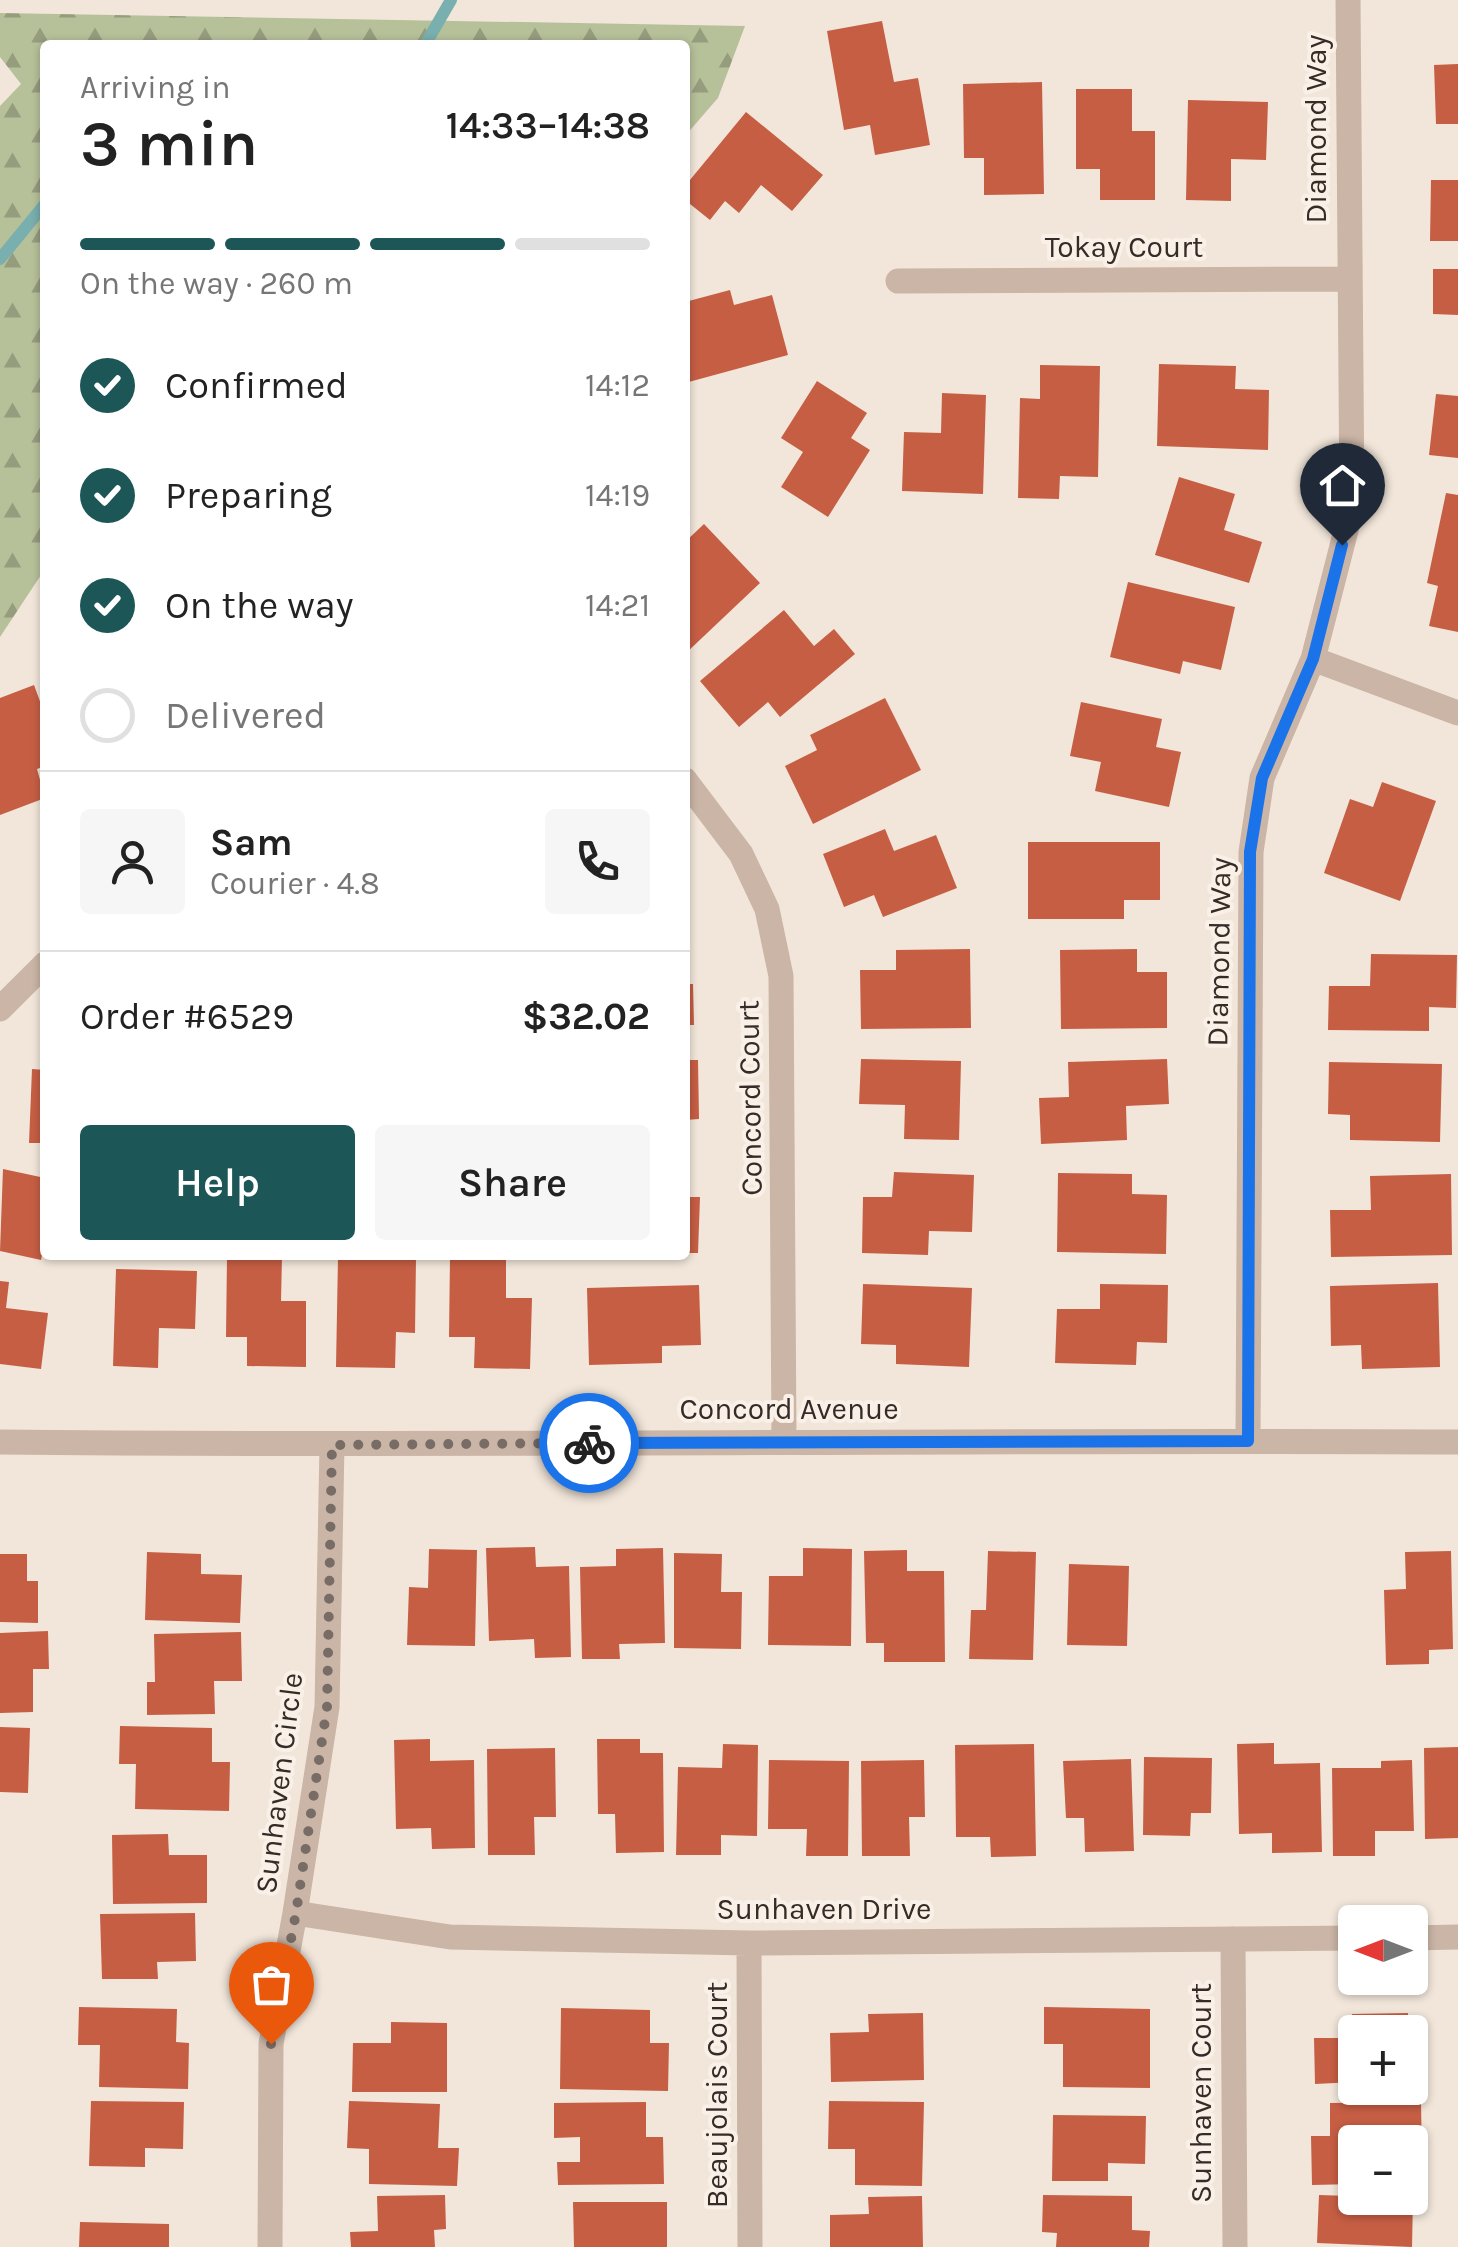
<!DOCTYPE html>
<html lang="en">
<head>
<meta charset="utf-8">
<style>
  :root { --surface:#fff; --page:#f6f6f6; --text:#222; --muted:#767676; --line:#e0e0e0; --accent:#1d5657 }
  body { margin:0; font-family:Karla,sans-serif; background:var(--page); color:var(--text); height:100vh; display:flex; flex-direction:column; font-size:38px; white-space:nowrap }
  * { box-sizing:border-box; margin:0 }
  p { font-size:32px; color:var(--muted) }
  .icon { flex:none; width:55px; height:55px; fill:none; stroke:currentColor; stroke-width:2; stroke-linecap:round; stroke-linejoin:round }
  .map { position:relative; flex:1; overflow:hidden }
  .drawer { position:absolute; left:40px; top:40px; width:650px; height:1220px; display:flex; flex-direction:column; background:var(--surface); border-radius:10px; box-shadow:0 2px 8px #0004 }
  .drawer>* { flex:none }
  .needle { width:65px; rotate:270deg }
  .fabs { position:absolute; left:1338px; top:1905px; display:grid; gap:20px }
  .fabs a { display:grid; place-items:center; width:90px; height:90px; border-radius:10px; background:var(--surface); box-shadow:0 2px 8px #0004; font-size:50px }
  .pin { position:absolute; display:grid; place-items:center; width:85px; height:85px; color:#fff; margin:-102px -42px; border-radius:50% 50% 50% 0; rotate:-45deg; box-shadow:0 0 10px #0007 }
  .pin .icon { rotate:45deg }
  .courier { position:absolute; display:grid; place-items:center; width:100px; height:100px; margin:-50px; border:8px solid #1a73e8; border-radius:50%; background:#fff; color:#222; box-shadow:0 2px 12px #0007 }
  .overview em { font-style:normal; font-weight:600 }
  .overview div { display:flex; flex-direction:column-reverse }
  .overview { display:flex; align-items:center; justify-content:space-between; height:170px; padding:0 40px }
  h1 { font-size:65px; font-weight:600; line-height:75px }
  .bar { display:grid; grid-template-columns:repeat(4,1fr); gap:15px 10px; align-content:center; height:120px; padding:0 40px }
  .bar i { height:12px; border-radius:8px; background:var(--line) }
  .bar .current { background:var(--accent) }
  .bar p { grid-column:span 4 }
  .line { display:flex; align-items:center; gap:25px; padding:0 40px; border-top:2px solid var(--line) }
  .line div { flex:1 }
  .round { display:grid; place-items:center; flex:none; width:105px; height:105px; border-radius:10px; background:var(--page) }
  ol { padding:0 40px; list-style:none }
  li { display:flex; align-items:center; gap:30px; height:110px }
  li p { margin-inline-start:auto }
  li .icon { padding:10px; border-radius:50%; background:var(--accent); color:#fff; stroke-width:4 }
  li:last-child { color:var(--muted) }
  li i { width:55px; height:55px; border:5px solid var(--line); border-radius:50% }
  .cta { display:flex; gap:20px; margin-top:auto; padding:20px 40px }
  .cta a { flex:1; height:115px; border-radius:10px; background:var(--accent); color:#fff; font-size:40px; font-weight:600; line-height:115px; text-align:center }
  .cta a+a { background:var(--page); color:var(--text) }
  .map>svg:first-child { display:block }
</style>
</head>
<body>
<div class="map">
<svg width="1458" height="2247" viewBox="0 0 1458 2247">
  <defs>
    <pattern id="forest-firs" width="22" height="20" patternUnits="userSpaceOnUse" patternTransform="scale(2.5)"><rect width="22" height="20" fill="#b6c19a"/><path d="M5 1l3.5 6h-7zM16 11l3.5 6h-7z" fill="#959d7e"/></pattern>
  </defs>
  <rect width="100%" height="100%" fill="#f2e6da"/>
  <path fill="url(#forest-firs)" d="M 0,13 L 745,26 L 718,98 L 685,136 L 685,45 L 45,45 L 45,569 L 0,637 L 0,106 L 21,84 L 0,57 Z"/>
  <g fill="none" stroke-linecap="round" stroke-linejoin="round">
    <path stroke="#79afae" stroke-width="12" d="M 425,45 L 451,0
      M 0,259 L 45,204"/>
  </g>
  <path fill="#c65e44" d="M 882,21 L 894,82 L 918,78 L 930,145 L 875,155 L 870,125 L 844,130 L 827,31 Z
    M 1458,64 L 1458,124 L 1436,124 L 1434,65 Z
    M 1042,82 L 1044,194 L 984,195 L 984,158 L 964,158 L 963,84 Z
    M 1076,89 L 1132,89 L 1132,131 L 1155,131 L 1155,200 L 1100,200 L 1100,169 L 1076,169 Z
    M 1188,100 L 1268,102 L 1266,160 L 1231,159 L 1231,201 L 1186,200 Z
    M 746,112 L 823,175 L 792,211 L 761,185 L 739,213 L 725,201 L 710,220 L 685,200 L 685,186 Z
    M 1431,180 L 1458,180 L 1458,241 L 1430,241 Z
    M 1433,269 L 1458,269 L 1458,315 L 1433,314 Z
    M 730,290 L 734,305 L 772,295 L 788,355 L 685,383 L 685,302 Z
    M 1159,364 L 1236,366 L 1235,389 L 1269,390 L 1268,450 L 1157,446 Z
    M 1040,365 L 1100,366 L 1098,477 L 1060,476 L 1059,499 L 1018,498 L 1020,398 L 1040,399 Z
    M 817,381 L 867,413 L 851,438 L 870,450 L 828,517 L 781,487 L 803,452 L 781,438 Z
    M 942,393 L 986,395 L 983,494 L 902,491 L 904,432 L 941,433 Z
    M 1436,394 L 1458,396 L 1458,458 L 1429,455 Z
    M 1179,477 L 1235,494 L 1224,530 L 1262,542 L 1249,583 L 1155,555 Z
    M 1446,493 L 1458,495 L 1458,632 L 1429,626 L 1438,586 L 1427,583 Z
    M 704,524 L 760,583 L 685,654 L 685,542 Z
    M 1128,582 L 1235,607 L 1221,670 L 1183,661 L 1180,674 L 1110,657 Z
    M 784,610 L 814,646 L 834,629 L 855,654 L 780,717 L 768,702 L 739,727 L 700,681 Z
    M 34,685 L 45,715 L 45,766 L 37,769 L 45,798 L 0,815 L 0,698 Z
    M 885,698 L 921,770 L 813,824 L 785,766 L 817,750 L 810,735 Z
    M 1081,702 L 1162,719 L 1156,747 L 1181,752 L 1169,807 L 1095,791 L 1101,762 L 1070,756 Z
    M 1382,782 L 1436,801 L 1400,901 L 1324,873 L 1350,799 L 1373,807 Z
    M 885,829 L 894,851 L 936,835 L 957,888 L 883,917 L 874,895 L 844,907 L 823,854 Z
    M 1028,842 L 1160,842 L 1160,900 L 1124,900 L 1124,919 L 1028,919 Z
    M 970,949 L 971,1028 L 861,1029 L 860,970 L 896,970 L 896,950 Z
    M 1137,949 L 1137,972 L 1167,972 L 1167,1028 L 1061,1029 L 1060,950 Z
    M 1371,954 L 1457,955 L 1456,1008 L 1429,1007 L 1429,1031 L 1328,1030 L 1329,986 L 1370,986 Z
    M 685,984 L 693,984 L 694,1025 L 685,1025 Z
    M 861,1059 L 961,1061 L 959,1140 L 904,1139 L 905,1105 L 859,1104 Z
    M 1167,1059 L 1169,1104 L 1126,1106 L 1127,1140 L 1041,1144 L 1039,1098 L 1069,1097 L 1068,1062 Z
    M 685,1060 L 698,1060 L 699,1119 L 685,1120 Z
    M 1329,1062 L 1442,1064 L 1440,1142 L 1350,1140 L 1350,1115 L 1328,1114 Z
    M 32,1069 L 45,1070 L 45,1143 L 29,1143 Z
    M 3,1169 L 45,1178 L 45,1241 L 41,1260 L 0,1251 Z
    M 894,1172 L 974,1175 L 972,1232 L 929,1231 L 928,1255 L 862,1253 L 863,1197 L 892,1197 Z
    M 1058,1173 L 1132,1174 L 1132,1194 L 1167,1195 L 1166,1254 L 1057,1252 Z
    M 1451,1174 L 1452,1255 L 1331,1257 L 1330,1210 L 1371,1210 L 1370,1176 Z
    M 685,1197 L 700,1197 L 698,1253 L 685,1253 Z
    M 227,1257 L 282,1257 L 281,1301 L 306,1301 L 306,1367 L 247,1366 L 247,1337 L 226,1337 Z
    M 338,1257 L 416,1258 L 415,1333 L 396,1332 L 395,1368 L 336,1367 Z
    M 450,1257 L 506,1258 L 506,1298 L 532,1298 L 530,1369 L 474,1368 L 475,1337 L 449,1337 Z
    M 116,1269 L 197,1271 L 195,1329 L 159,1328 L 158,1368 L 113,1366 Z
    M 0,1281 L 9,1282 L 6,1308 L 48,1313 L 41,1369 L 0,1364 Z
    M 1438,1283 L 1440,1367 L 1362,1369 L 1361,1345 L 1331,1346 L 1330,1286 Z
    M 863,1284 L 972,1288 L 969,1367 L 896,1364 L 896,1345 L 861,1344 Z
    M 1100,1284 L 1168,1285 L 1167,1343 L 1137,1342 L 1136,1365 L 1055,1363 L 1057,1309 L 1100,1309 Z
    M 699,1285 L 701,1345 L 662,1346 L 662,1363 L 589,1365 L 587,1288 Z
    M 535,1547 L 536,1567 L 569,1566 L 571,1657 L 535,1658 L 534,1639 L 489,1641 L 486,1548 Z
    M 663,1548 L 665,1643 L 619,1644 L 620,1659 L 582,1659 L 580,1567 L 616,1566 L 616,1549 Z
    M 803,1548 L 852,1549 L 851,1646 L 768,1645 L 769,1576 L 803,1576 Z
    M 429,1549 L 477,1550 L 475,1646 L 407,1645 L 409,1587 L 428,1588 Z
    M 907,1550 L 907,1571 L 944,1571 L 945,1662 L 884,1662 L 884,1643 L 866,1643 L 864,1551 Z
    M 988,1551 L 1036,1552 L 1033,1660 L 969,1659 L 971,1610 L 986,1610 Z
    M 1451,1551 L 1453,1649 L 1429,1650 L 1429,1664 L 1386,1665 L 1384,1590 L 1406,1589 L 1405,1552 Z
    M 147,1552 L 201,1554 L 201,1574 L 242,1575 L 240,1623 L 145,1620 Z
    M 674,1553 L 722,1554 L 721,1592 L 742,1592 L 741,1649 L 674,1648 Z
    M 0,1554 L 27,1554 L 27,1581 L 38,1581 L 38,1623 L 0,1622 Z
    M 1069,1564 L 1129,1566 L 1127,1646 L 1067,1645 Z
    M 48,1631 L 49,1669 L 33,1669 L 33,1712 L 0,1713 L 0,1633 Z
    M 241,1632 L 242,1681 L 214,1681 L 215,1714 L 147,1715 L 147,1682 L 155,1682 L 154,1634 Z
    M 120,1726 L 212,1728 L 212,1762 L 230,1762 L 229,1811 L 135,1809 L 136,1764 L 119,1764 Z
    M 0,1727 L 30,1728 L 28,1793 L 0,1792 Z
    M 430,1739 L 430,1761 L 474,1760 L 475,1848 L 432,1849 L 431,1828 L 396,1829 L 394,1740 Z
    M 597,1739 L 640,1739 L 640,1753 L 663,1753 L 664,1852 L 616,1853 L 615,1814 L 598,1814 Z
    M 1274,1743 L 1274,1764 L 1320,1763 L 1322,1852 L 1272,1853 L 1272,1833 L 1239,1834 L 1237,1744 Z
    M 723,1744 L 758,1745 L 757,1836 L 721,1835 L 721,1855 L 676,1855 L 678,1767 L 722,1768 Z
    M 1034,1744 L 1036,1856 L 991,1857 L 990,1837 L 956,1837 L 955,1745 Z
    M 1458,1747 L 1458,1838 L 1425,1839 L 1424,1748 Z
    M 555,1748 L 556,1817 L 534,1817 L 535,1855 L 488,1855 L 487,1749 Z
    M 1144,1757 L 1212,1758 L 1211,1813 L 1191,1813 L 1190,1836 L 1143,1835 Z
    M 1131,1759 L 1134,1851 L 1085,1852 L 1084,1818 L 1066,1818 L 1063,1761 Z
    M 769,1760 L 849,1761 L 848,1856 L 806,1856 L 807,1829 L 768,1829 Z
    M 924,1760 L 925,1817 L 909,1817 L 910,1856 L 862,1856 L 861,1761 Z
    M 1412,1760 L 1414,1831 L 1375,1831 L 1375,1856 L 1333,1856 L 1332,1768 L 1381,1768 L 1381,1761 Z
    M 168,1834 L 169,1855 L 207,1855 L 207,1903 L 113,1904 L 112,1835 Z
    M 195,1913 L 196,1961 L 157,1962 L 158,1979 L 102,1979 L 100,1914 Z
    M 79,2007 L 177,2009 L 176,2042 L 189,2043 L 188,2089 L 99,2087 L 100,2045 L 78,2045 Z
    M 1044,2007 L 1150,2009 L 1150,2088 L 1063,2087 L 1063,2044 L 1044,2044 Z
    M 561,2008 L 650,2010 L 650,2043 L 669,2043 L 668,2091 L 560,2089 Z
    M 923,2013 L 924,2080 L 831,2082 L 830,2033 L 869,2032 L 868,2014 Z
    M 1408,2013 L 1408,2032 L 1352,2032 L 1352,2014 Z
    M 391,2022 L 447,2023 L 447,2092 L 352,2092 L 353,2043 L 391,2043 Z
    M 1314,2038 L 1355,2038 L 1355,2082 L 1315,2084 Z
    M 91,2101 L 184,2102 L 183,2149 L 145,2148 L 145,2167 L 89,2166 Z
    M 349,2101 L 440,2104 L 438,2148 L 459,2148 L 457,2186 L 369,2184 L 369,2149 L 347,2148 Z
    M 829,2101 L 924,2102 L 922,2186 L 855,2185 L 855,2149 L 828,2149 Z
    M 646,2102 L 646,2137 L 663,2137 L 664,2184 L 558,2185 L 557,2162 L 580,2162 L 580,2137 L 554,2138 L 554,2103 Z
    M 1421,2102 L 1422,2160 L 1410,2160 L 1410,2142 L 1355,2142 L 1355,2184 L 1312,2185 L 1311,2136 L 1330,2136 L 1330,2103 Z
    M 1053,2115 L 1146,2116 L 1145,2164 L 1108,2163 L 1108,2181 L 1052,2181 Z
    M 445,2195 L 446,2229 L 434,2230 L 435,2247 L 351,2247 L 350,2232 L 378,2231 L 377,2196 Z
    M 1043,2195 L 1132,2196 L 1132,2230 L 1150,2231 L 1149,2247 L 1056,2247 L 1057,2233 L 1042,2232 Z
    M 1319,2195 L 1413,2198 L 1412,2247 L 1317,2243 Z
    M 922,2196 L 923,2247 L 830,2247 L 830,2215 L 869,2214 L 868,2197 Z
    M 573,2202 L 667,2202 L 667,2247 L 574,2247 Z
    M 80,2222 L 169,2224 L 169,2247 L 79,2247 Z"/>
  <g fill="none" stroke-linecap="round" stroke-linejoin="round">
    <path stroke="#cab5a6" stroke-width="25" d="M 898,281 L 1350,279
      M 1313,659 L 1458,713
      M 685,780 L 741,854 L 767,909 L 781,976 L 784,1441
      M 0,1009 L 45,964
      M 1248,1441 L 1251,852 L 1262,778 L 1313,659 L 1352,507 L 1348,0
      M 0,1442 C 486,1447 972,1439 1458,1442
      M 295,1913 L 450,1937 L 749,1943 L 1355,1938
      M 1410,1938 L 1458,1937
      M 1233,1939 L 1235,2247
      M 749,1943 L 750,2247
      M 270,2247 L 271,2044 L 295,1913 L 327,1707 L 332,1445"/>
  </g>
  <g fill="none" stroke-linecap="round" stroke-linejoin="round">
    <path stroke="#786c66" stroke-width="10" stroke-dasharray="0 18" d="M 271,2044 L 296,1913 L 327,1707 L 332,1445 L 589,1443"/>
    <path stroke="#1a73e8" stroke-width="12" d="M 589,1443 L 1248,1441 L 1250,852 L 1262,778 L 1313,659 L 1342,545"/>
  </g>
  <g text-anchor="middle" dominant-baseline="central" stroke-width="8" stroke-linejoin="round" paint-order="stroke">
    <g font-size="30" fill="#362b27" stroke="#f9f0e7">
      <text transform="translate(1316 129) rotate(-90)">Diamond Way</text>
      <text x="1124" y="247">Tokay Court</text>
      <text transform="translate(1219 952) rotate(-89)">Diamond Way</text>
      <text transform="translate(750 1098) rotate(-91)">Concord Court</text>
      <text x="789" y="1409">Concord Avenue</text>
      <text transform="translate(279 1783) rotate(-83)">Sunhaven Circle</text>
      <text x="824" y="1909">Sunhaven Drive</text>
      <text transform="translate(1201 2093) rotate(-90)">Sunhaven Court</text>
      <text transform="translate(717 2095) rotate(-90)">Beaujolais Court</text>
    </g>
  </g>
</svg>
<div class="fabs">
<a><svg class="needle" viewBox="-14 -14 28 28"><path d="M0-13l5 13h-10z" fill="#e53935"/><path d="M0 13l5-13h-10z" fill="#767676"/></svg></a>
<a>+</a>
<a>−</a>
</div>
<div class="pin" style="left:271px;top:2044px;background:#ea580c"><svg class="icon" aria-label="bag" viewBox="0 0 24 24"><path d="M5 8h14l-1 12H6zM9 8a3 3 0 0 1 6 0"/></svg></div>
<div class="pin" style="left:1342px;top:545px;background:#1f2937"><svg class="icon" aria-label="home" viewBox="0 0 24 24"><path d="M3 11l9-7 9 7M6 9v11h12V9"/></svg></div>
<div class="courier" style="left:589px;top:1443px"><svg class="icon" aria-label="bike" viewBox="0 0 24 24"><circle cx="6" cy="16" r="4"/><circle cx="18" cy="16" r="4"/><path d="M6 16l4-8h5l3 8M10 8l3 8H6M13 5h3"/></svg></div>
<section class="drawer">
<div class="overview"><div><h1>3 min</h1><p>Arriving in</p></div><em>14:33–14:38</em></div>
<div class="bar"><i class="current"></i><i class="current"></i><i class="current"></i><i></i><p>On the way · 260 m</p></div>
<ol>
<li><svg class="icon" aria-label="check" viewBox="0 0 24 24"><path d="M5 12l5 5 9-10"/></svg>Confirmed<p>14:12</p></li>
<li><svg class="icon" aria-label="check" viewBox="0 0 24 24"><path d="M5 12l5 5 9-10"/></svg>Preparing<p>14:19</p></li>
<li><svg class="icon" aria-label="check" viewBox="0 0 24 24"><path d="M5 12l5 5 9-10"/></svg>On the way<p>14:21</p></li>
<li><i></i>Delivered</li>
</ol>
<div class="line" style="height:180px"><a class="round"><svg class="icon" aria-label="person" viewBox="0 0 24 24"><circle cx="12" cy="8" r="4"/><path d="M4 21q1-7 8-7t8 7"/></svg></a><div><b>Sam</b><p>Courier · 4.8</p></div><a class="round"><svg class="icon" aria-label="phone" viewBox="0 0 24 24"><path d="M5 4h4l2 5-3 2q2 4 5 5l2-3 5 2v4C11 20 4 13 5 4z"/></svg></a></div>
<div class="line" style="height:130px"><div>Order #6529</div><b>$32.02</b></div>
<div class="cta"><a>Help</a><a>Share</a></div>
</section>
</div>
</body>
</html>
